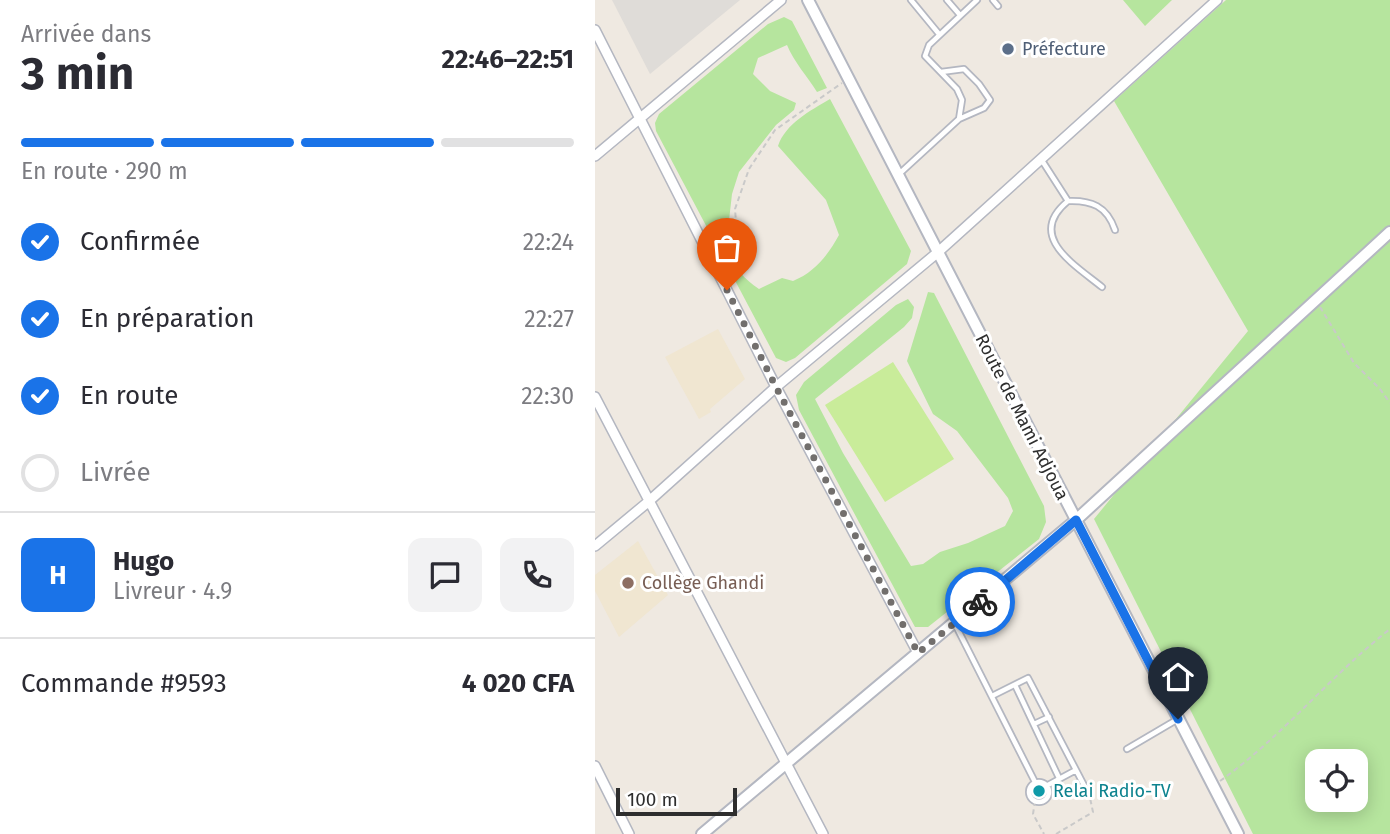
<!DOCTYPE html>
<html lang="fr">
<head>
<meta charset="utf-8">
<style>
  :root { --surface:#fff; --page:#f2f2f3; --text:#2b2b33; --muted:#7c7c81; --line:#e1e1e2; --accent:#1a73e8 }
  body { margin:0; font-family:"Fira Sans",sans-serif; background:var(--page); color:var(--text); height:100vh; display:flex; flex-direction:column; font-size:26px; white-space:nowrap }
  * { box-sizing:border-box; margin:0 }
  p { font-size:23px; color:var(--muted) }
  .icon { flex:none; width:38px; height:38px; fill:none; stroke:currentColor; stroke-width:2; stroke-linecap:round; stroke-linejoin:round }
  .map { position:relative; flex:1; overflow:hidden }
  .side { display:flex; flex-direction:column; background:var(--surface); width:595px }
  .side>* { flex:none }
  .tools { position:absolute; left:710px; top:749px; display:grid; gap:14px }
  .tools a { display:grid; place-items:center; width:63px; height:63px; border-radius:14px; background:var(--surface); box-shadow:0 4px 18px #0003; font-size:35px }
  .scale { position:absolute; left:21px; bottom:18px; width:121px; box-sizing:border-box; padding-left:7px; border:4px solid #2e2e2e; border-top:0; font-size:19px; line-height:24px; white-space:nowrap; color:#2e2e2e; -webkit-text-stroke:5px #fff; paint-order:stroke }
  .pin { position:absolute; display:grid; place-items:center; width:60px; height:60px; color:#fff; margin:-72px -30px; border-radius:50% 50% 50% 0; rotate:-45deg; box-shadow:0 0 7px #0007 }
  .pin .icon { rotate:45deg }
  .courier { position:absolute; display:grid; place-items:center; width:70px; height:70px; margin:-35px; border:5px solid #1a73e8; border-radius:50%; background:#fff; color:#222; box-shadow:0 2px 9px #0007 }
  .head em { font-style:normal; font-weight:700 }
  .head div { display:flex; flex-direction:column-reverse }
  .head { display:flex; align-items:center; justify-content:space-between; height:119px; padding:0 21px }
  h1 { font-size:46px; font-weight:700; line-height:52px }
  .bar { display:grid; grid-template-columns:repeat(4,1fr); gap:10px 7px; align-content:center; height:84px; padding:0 21px }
  .bar i { height:9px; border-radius:5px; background:var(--line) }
  .bar .active { background:var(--accent) }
  .bar p { grid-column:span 4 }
  .line { display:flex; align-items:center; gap:18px; padding:0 21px; border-top:2px solid var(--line) }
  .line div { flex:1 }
  .round { display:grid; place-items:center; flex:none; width:74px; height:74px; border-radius:14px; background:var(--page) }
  ol { padding:0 21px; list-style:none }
  li { display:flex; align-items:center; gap:21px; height:77px }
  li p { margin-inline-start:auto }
  li .icon { padding:7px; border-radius:50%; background:var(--accent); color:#fff; stroke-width:4 }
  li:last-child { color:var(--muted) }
  li i { width:38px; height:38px; border:4px solid var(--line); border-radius:50% }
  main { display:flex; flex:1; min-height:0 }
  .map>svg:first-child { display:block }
</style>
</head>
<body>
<main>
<section class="side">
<div class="head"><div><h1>3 min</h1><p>Arrivée dans</p></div><em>22:46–22:51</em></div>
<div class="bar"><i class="active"></i><i class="active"></i><i class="active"></i><i></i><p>En route · 290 m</p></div>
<ol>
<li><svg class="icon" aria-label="check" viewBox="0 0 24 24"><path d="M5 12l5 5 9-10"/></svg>Confirmée<p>22:24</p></li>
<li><svg class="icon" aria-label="check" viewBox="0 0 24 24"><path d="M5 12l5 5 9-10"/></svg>En préparation<p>22:27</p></li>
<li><svg class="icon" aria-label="check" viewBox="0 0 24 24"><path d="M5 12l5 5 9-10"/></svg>En route<p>22:30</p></li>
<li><i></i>Livrée</li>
</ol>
<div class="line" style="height:126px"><b class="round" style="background:var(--accent);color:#fff">H</b><div><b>Hugo</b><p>Livreur · 4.9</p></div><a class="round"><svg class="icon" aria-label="chat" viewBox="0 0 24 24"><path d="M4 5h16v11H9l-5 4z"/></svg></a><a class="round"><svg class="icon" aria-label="phone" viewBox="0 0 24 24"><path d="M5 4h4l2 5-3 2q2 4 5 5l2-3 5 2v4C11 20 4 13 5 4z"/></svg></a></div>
<div class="line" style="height:91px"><div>Commande #9593</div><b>4 020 CFA</b></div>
</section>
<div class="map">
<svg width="795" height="834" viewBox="0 0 795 834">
  <rect width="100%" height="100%" fill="#efe9e1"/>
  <path fill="#f0e6d1" d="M 123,329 L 150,379 L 115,409 L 116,412 L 104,419 L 70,357 Z
    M 43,541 L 73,595 L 24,637 L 0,591 L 0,575 Z"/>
  <path fill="#b6e59e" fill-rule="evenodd" d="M 528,0 L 577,0 L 550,26 Z
    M 631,0 L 795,0 L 795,834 L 658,834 L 499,519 L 653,331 L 519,101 ZM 723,761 L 761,761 L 761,800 L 723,800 Z
    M 189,17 L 197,21 L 232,88 L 222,92 C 212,76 199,62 192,45 L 163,58 L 158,74 L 175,91 L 201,103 L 199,110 L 181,125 L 144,172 L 137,194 L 132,238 L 127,241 C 135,262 145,276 164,289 L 187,278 L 198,281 C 220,272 233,255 244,235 L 231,200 L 183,146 C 191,123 215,111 235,99 L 316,251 L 312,264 L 200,358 L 191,362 L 181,358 L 61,131 L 60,123 L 64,114 L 173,24 Z
    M 333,292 L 339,293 L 449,506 L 451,522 L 444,539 L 333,627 L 320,627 L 204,410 L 201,395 L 209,382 L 301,305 L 313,299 L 319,307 L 317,318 L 309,327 L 220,399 L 248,453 L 316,566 L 328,564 L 345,552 L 373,543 L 410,526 L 418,511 L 413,498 L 362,431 L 338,414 L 312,361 Z"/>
  <path fill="#c9ec9a" d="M 298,362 L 359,459 L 290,502 L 230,405 Z"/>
  <path fill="#dfdcd8" d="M 17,0 L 145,0 L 55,74 Z"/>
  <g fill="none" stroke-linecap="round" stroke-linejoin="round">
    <g stroke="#b4b7c1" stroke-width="8">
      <path id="service" d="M 316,0 L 344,34
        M 352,0 L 365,15
        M 398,0 L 403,6
        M 346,72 L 369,69 L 384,84 L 395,100 L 389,108 L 364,119
        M 446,159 L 473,201 C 430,236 480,265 507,287
        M 303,175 L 364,119 L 367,100 L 362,89 L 330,56 L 334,45 L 382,0
        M 473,201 C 496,200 512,206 520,230
        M 360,624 L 440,782
        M 420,685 L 464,778
        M 397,696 L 433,678 L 492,791
        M 439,724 L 454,717
        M 532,749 L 583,719
        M434 792a10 10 0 1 1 20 0a10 10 0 1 1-20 0Z
        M 453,785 L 481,770"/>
    </g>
    <g stroke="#b4b7c1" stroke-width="12">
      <path id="minor" d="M 0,30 L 181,387 L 323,653
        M 0,156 L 186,0
        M 0,397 L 228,834
        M 0,546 L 53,502 L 181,387 L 342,253 L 622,0
        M 0,766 L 34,834"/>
    </g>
    <g stroke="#b4b7c1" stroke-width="14">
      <path id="tertiary" d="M 213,0 L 643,834
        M 107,834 L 481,520 L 795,232"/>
    </g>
    <path stroke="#c9c9c9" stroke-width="2" stroke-dasharray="5 3.5" stroke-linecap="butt" d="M 158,256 L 141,222 L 140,209 L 154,169 L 180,130 L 247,83
      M 725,307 L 759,363 L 785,389 L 795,403
      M 625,781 C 687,737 735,676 795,629
      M 440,801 L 438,814 L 449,834
      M 461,834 L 498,812 L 495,798"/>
    <use href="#service" stroke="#fff" stroke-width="4.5"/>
    <use href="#minor" stroke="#fff" stroke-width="9"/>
    <use href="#tertiary" stroke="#fff" stroke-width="10"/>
  </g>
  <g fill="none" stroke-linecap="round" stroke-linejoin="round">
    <path stroke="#726f6d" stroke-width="7" stroke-dasharray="0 12.6" d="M 132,290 L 181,387 L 323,653 L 385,602"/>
    <path stroke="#1a73e8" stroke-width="9" d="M 385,602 L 481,520 L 583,719"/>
  </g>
  <circle fill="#5c6f8a" stroke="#fff" stroke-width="2.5" cx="413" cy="49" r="7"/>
  <circle fill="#8d6e63" stroke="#fff" stroke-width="2.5" cx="33" cy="583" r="7"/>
  <circle fill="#0f9aa8" stroke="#fff" stroke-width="2.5" cx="444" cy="791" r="7"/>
  <g text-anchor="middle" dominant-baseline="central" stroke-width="6" stroke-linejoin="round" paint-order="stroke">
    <g font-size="18" fill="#4e5e75" stroke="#fff" text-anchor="start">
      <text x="427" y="49">Préfecture</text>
    </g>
    <g font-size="18" fill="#2e2e2e" stroke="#fff">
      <text transform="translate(427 417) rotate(63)">Route de Mami Adjoua</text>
    </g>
    <g font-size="18" fill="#785e54" stroke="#fff" text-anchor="start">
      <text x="47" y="583">Collège Ghandi</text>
    </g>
    <g font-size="18" fill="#0d838f" stroke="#fff" text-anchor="start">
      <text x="458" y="791">Relai Radio-TV</text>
    </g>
  </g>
</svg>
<div class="tools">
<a><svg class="icon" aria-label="locate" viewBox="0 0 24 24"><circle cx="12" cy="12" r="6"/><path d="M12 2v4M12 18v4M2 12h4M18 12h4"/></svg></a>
</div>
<div class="scale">100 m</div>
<div class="pin" style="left:132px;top:290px;background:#ea580c"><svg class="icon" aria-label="bag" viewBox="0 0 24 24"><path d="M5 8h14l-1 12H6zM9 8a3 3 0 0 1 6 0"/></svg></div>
<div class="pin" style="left:583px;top:719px;background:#1f2937"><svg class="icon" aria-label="home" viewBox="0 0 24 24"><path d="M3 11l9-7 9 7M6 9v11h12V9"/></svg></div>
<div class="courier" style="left:385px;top:602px"><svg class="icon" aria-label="bike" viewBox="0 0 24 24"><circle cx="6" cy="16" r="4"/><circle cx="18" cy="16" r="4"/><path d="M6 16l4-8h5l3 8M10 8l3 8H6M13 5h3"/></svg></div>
</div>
</main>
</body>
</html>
